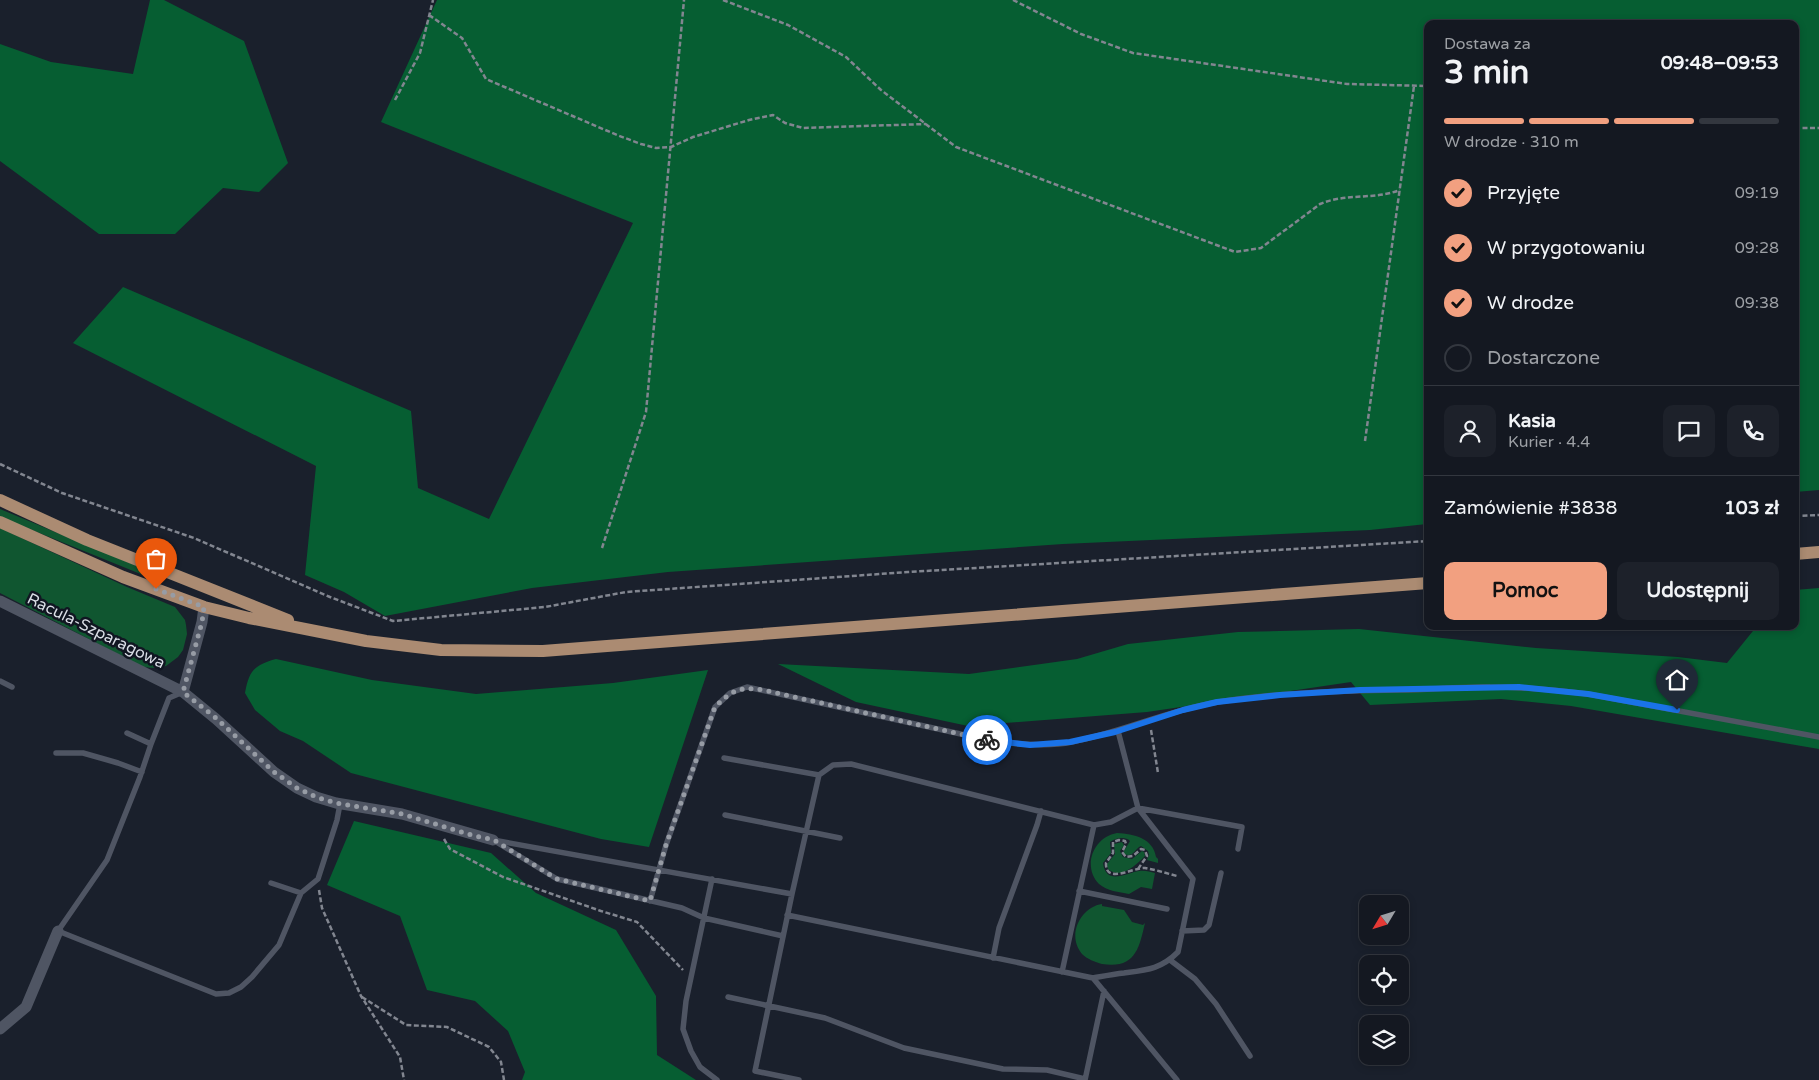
<!DOCTYPE html>
<html lang="pl">
<head>
<meta charset="utf-8">
<style>
  :root { --surface:#141821; --page:#1d212a; --text:#f1f3f6; --muted:#9da0a5; --line:#33373f; --accent:#f2a080 }
  body { margin:0; font-family:"Varela Round",sans-serif; background:var(--page); color:var(--text); height:100vh; display:flex; flex-direction:column; font-size:19px; white-space:nowrap }
  * { box-sizing:border-box; margin:0 }
  p { font-size:16px; color:var(--muted) }
  .icon { flex:none; width:28px; height:28px; fill:none; stroke:currentColor; stroke-width:2; stroke-linecap:round; stroke-linejoin:round }
  .map { position:relative; flex:1; overflow:hidden }
  .details { position:absolute; left:1424px; top:20px; width:375px; height:610px; display:flex; flex-direction:column; background:var(--surface); border-radius:10px; box-shadow:0 2px 8px #0003,0 0 0 1px var(--line) }
  .details>* { flex:none }
  .needle { width:32px; rotate:232deg }
  .controls { position:absolute; left:1359px; top:895px; display:grid; gap:10px }
  .controls a { display:grid; place-items:center; width:50px; height:50px; border-radius:10px; background:var(--surface); box-shadow:0 2px 8px #0003,0 0 0 1px var(--line); font-size:25px }
  .pin { position:absolute; display:grid; place-items:center; width:42px; height:42px; color:#fff; margin:-51px -21px; border-radius:50% 50% 50% 0; rotate:-45deg; box-shadow:0 0 5px #0007 }
  .pin .icon { rotate:45deg }
  .courier { position:absolute; display:grid; place-items:center; width:50px; height:50px; margin:-25px; border:4px solid #1a73e8; border-radius:50%; background:#fff; color:#222; box-shadow:0 1px 6px #0007 }
  .overview em { font-style:normal; font-weight:700 }
  .overview div { display:flex; flex-direction:column-reverse }
  .overview { display:flex; align-items:center; justify-content:space-between; height:85px; padding:0 20px }
  h1 { font-size:32px; font-weight:700; line-height:38px }
  .bar { display:grid; grid-template-columns:repeat(4,1fr); gap:8px 5px; align-content:center; height:60px; padding:0 20px }
  .bar i { height:6px; border-radius:4px; background:var(--line) }
  .bar .on { background:var(--accent) }
  .bar p { grid-column:span 4 }
  .line { display:flex; align-items:center; gap:12px; padding:0 20px; border-top:1px solid var(--line) }
  .line div { flex:1 }
  .round { display:grid; place-items:center; flex:none; width:52px; height:52px; border-radius:10px; background:var(--page) }
  ol { padding:0 20px; list-style:none }
  li { display:flex; align-items:center; gap:15px; height:55px }
  li p { margin-inline-start:auto }
  li .icon { padding:5px; border-radius:50%; background:var(--accent); color:#111; stroke-width:4 }
  li:last-child { color:var(--muted) }
  li i { width:28px; height:28px; border:2px solid var(--line); border-radius:50% }
  .action { display:flex; gap:10px; margin-top:auto; padding:10px 20px }
  .action a { flex:1; height:58px; border-radius:10px; background:var(--accent); color:#111; font-size:20px; font-weight:700; line-height:58px; text-align:center }
  .action a+a { background:var(--page); color:var(--text) }
  .map>svg:first-child { display:block }
</style>
</head>
<body>
<div class="map">
<svg width="1819" height="1080" viewBox="0 0 1819 1080">
  <rect width="100%" height="100%" fill="#1a202c"/>
  <path fill="#105630" d="M 0,509 L 156,574 L 153,579 L 0,517 Z
    M 0,528 L 127,587 L 175,607 L 185,620 L 186,625 L 187,634 L 183,650 L 178,657 L 166,666 L 153,668 L 143,667 L 0,593 Z
    M 1117,833 C 1134,834 1153,838 1156,857 L 1158,859 L 1158,863 L 1147,860 L 1149,855 L 1148,851 L 1141,846 C 1134,849 1134,858 1124,854 L 1124,851 L 1130,841 C 1125,836 1116,838 1110,842 L 1111,853 L 1103,863 C 1106,886 1126,873 1139,871 C 1145,870 1150,872 1155,873 L 1152,889 L 1141,887 L 1129,894 C 1119,892 1107,891 1099,884 C 1082,867 1093,837 1117,833 Z
    M 1122,842 L 1124,845 L 1120,851 L 1123,857 L 1132,859 L 1142,851 L 1144,852 L 1145,856 C 1136,865 1121,880 1108,869 L 1107,864 L 1115,854 L 1114,844 Z
    M 1102,904 L 1102,906 L 1124,910 L 1132,922 L 1143,925 L 1145,923 C 1139,949 1135,969 1102,964 C 1095,962 1087,959 1082,954 C 1066,935 1081,907 1102,904 Z"/>
  <path fill="#065e32" d="M 150,0 L 164,0 L 244,41 L 288,163 L 259,192 L 223,188 L 175,234 L 99,234 L 0,161 L 0,44 L 51,62 L 133,74 Z
    M 437,0 L 1819,0 L 1819,490 L 1795,492 L 1795,24 L 1428,24 L 1427,524 L 1370,530 L 1063,544 L 668,572 L 532,588 L 385,616 L 344,592 L 305,575 L 316,466 L 73,343 L 123,287 L 411,411 L 418,488 L 489,519 L 633,223 L 381,122 Z
    M 1819,588 L 1819,749 L 1571,706 L 1501,699 L 1370,705 L 1351,682 L 1147,712 L 968,726 L 856,702 L 778,664 L 969,674 L 1077,659 L 1128,644 L 1238,632 L 1359,629 L 1536,648 L 1678,657 L 1727,663 L 1757,626 L 1795,626 L 1795,590 Z
    M 276,659 L 372,680 L 476,694 L 613,683 L 708,670 L 649,847 L 601,839 L 351,773 L 303,741 L 280,731 L 255,710 L 245,693 C 249,671 254,665 276,659 Z
    M 354,821 L 491,853 L 536,893 L 616,930 L 656,996 L 657,1055 L 696,1080 L 522,1080 L 525,1072 L 508,1031 L 475,1001 L 427,990 L 400,916 L 327,885 Z"/>
  <g fill="none" stroke-linecap="round" stroke-linejoin="round">
    <path stroke="#828690" stroke-width="2.5" stroke-dasharray="5 2.5" stroke-linecap="butt" d="M 723,0 L 788,25 L 846,57 L 881,90 L 956,147 L 1235,252 L 1261,248 L 1320,204 C 1345,193 1374,200 1400,190
      M 1013,0 L 1081,34 L 1133,53 L 1347,84 L 1428,86
      M 429,15 L 462,38 L 486,79 L 617,135 L 641,144 L 656,148 L 671,147 L 693,137 L 749,120 L 773,115 L 785,123 L 803,128 L 926,124
      M 395,100 L 420,53 L 433,0
      M 1795,128 L 1819,128
      M 1365,441 L 1414,86
      M 0,464 L 62,493 L 194,538 L 330,597 L 393,621 L 545,607 L 626,592 L 908,572 L 1428,541
      M 1795,516 L 1819,515
      M 602,548 L 646,412 L 684,0
      M 1151,730 L 1158,773
      M 444,839 L 450,849 L 503,877 L 601,911 L 637,922 L 683,970
      M 1138,869 L 1147,856 L 1145,850 L 1141,849 L 1133,856 L 1126,857 L 1122,852 L 1126,844 L 1125,841 L 1119,840 L 1113,842 L 1113,853 L 1106,863 C 1105,885 1134,867 1145,868 C 1156,870 1166,873 1177,876
      M 319,890 L 322,908 L 361,996 L 400,1057 L 404,1080
      M 362,997 L 406,1025 L 447,1027 L 489,1047 L 501,1062 L 504,1080"/>
    <path stroke="#4f5563" stroke-width="5.5" d="M 0,681 L 12,687
      M 183,692 L 169,698 L 151,744 L 140,777 L 107,860 L 58,931 L 216,994 L 229,993 L 241,987 L 252,977 L 279,945 L 301,893
      M 1118,731 L 1138,808 L 1242,827 L 1238,849
      M 127,733 L 151,744
      M 56,753 L 83,753 L 118,763 L 142,772
      M 724,758 L 819,775
      M 725,815 L 840,838
      M 712,879 L 686,1001 L 683,1029 L 691,1051 L 700,1067 L 717,1080
      M 271,883 L 301,893 L 318,879 L 337,820 L 340,804
      M 1079,891 L 1167,909
      M 650,901 L 666,845 L 715,707 L 730,693 L 747,687 L 997,742 C 1022,744 1048,747 1072,742 C 1122,732 1169,710 1218,702 C 1278,692 1339,691 1400,690 C 1430,690 1460,686 1490,687 C 1523,687 1556,690 1588,694 L 1819,737
      M 787,915 L 1093,978 L 1177,1080
      M 1182,931 L 1204,930 L 1209,925 L 1221,873
      M 783,936 L 704,918 L 682,908 L 557,879 L 493,840 L 792,894
      M 993,958 L 999,928 L 1037,825 L 1041,811
      M 1170,960 L 1195,979 L 1216,1004 L 1250,1056
      M 1062,972 L 1094,825
      M 728,997 L 825,1018 L 904,1048 L 1003,1069 L 1047,1070 L 1085,1079
      M 799,1080 L 755,1071 L 792,894 L 819,775 L 833,765 L 851,764 L 1094,825 L 1111,822 L 1138,808 L 1193,879 L 1178,952 C 1161,969 1147,970 1124,973 C 1114,974 1104,976 1093,978
      M 1085,1080 L 1104,991"/>
    <path stroke="#4f5563" stroke-width="11" d="M 0,601 L 183,692 L 216,719 L 274,772 L 297,788 L 316,797 L 336,803 L 402,814 L 493,840
      M 183,692 L 202,622 L 204,607
      M 0,1029 L 26,1007 L 58,931"/>
    <path stroke="#ab8b72" stroke-width="12" d="M 0,500 L 87,540 L 288,620
      M 0,522 L 123,577 L 204,607 L 249,618 L 366,641 L 441,650 L 543,651 L 607,646 L 1428,583
      M 1795,554 L 1819,552"/>
  </g>
  <g fill="none" stroke-linecap="round" stroke-linejoin="round">
    <path stroke="#979ca5" stroke-width="5" stroke-dasharray="0 9" d="M 156,589 L 204,607 L 202,622 L 183,692 L 216,718 L 274,772 L 297,788 L 316,797 L 336,803 L 402,814 L 475,836 L 494,840 L 557,879 L 650,901 L 666,845 L 715,707 C 731,691 739,686 763,690 L 987,740"/>
    <path stroke="#1a73e8" stroke-width="6" d="M 987,740 L 1030,745 L 1070,742 L 1115,732 L 1183,710 L 1217,702 L 1280,695 L 1360,690 L 1519,687 L 1588,694 L 1677,710"/>
  </g>
  <g text-anchor="middle" dominant-baseline="central" stroke-width="5" stroke-linejoin="round" paint-order="stroke">
    <g font-size="16" fill="#dadee6" stroke="#111622">
      <text transform="translate(96 631) rotate(26)">Racula-Szparagowa</text>
    </g>
  </g>
</svg>
<div class="controls">
<a><svg class="needle" viewBox="-14 -14 28 28"><path d="M0-13l5 13h-10z" fill="#e53935"/><path d="M0 13l5-13h-10z" fill="#9da0a5"/></svg></a>
<a><svg class="icon" aria-label="locate" viewBox="0 0 24 24"><circle cx="12" cy="12" r="6"/><path d="M12 2v4M12 18v4M2 12h4M18 12h4"/></svg></a>
<a><svg class="icon" aria-label="layers" viewBox="0 0 24 24"><path d="M12 4l9 5-9 5-9-5zM3 14l9 5 9-5"/></svg></a>
</div>
<div class="pin" style="left:156px;top:589px;background:#ea580c"><svg class="icon" aria-label="bag" viewBox="0 0 24 24"><path d="M5 8h14l-1 12H6zM9 8a3 3 0 0 1 6 0"/></svg></div>
<div class="pin" style="left:1677px;top:710px;background:#1f2937"><svg class="icon" aria-label="home" viewBox="0 0 24 24"><path d="M3 11l9-7 9 7M6 9v11h12V9"/></svg></div>
<div class="courier" style="left:987px;top:740px"><svg class="icon" aria-label="bike" viewBox="0 0 24 24"><circle cx="6" cy="16" r="4"/><circle cx="18" cy="16" r="4"/><path d="M6 16l4-8h5l3 8M10 8l3 8H6M13 5h3"/></svg></div>
<section class="details">
<div class="overview"><div><h1>3 min</h1><p>Dostawa za</p></div><em>09:48–09:53</em></div>
<div class="bar"><i class="on"></i><i class="on"></i><i class="on"></i><i></i><p>W drodze · 310 m</p></div>
<ol>
<li><svg class="icon" aria-label="check" viewBox="0 0 24 24"><path d="M5 12l5 5 9-10"/></svg>Przyjęte<p>09:19</p></li>
<li><svg class="icon" aria-label="check" viewBox="0 0 24 24"><path d="M5 12l5 5 9-10"/></svg>W przygotowaniu<p>09:28</p></li>
<li><svg class="icon" aria-label="check" viewBox="0 0 24 24"><path d="M5 12l5 5 9-10"/></svg>W drodze<p>09:38</p></li>
<li><i></i>Dostarczone</li>
</ol>
<div class="line" style="height:90px"><a class="round"><svg class="icon" aria-label="person" viewBox="0 0 24 24"><circle cx="12" cy="8" r="4"/><path d="M4 21q1-7 8-7t8 7"/></svg></a><div><b>Kasia</b><p>Kurier · 4.4</p></div><a class="round"><svg class="icon" aria-label="chat" viewBox="0 0 24 24"><path d="M4 5h16v11H9l-5 4z"/></svg></a><a class="round"><svg class="icon" aria-label="phone" viewBox="0 0 24 24"><path d="M5 4h4l2 5-3 2q2 4 5 5l2-3 5 2v4C11 20 4 13 5 4z"/></svg></a></div>
<div class="line" style="height:65px"><div>Zamówienie #3838</div><b>103 zł</b></div>
<div class="action"><a>Pomoc</a><a>Udostępnij</a></div>
</section>
</div>
</body>
</html>
